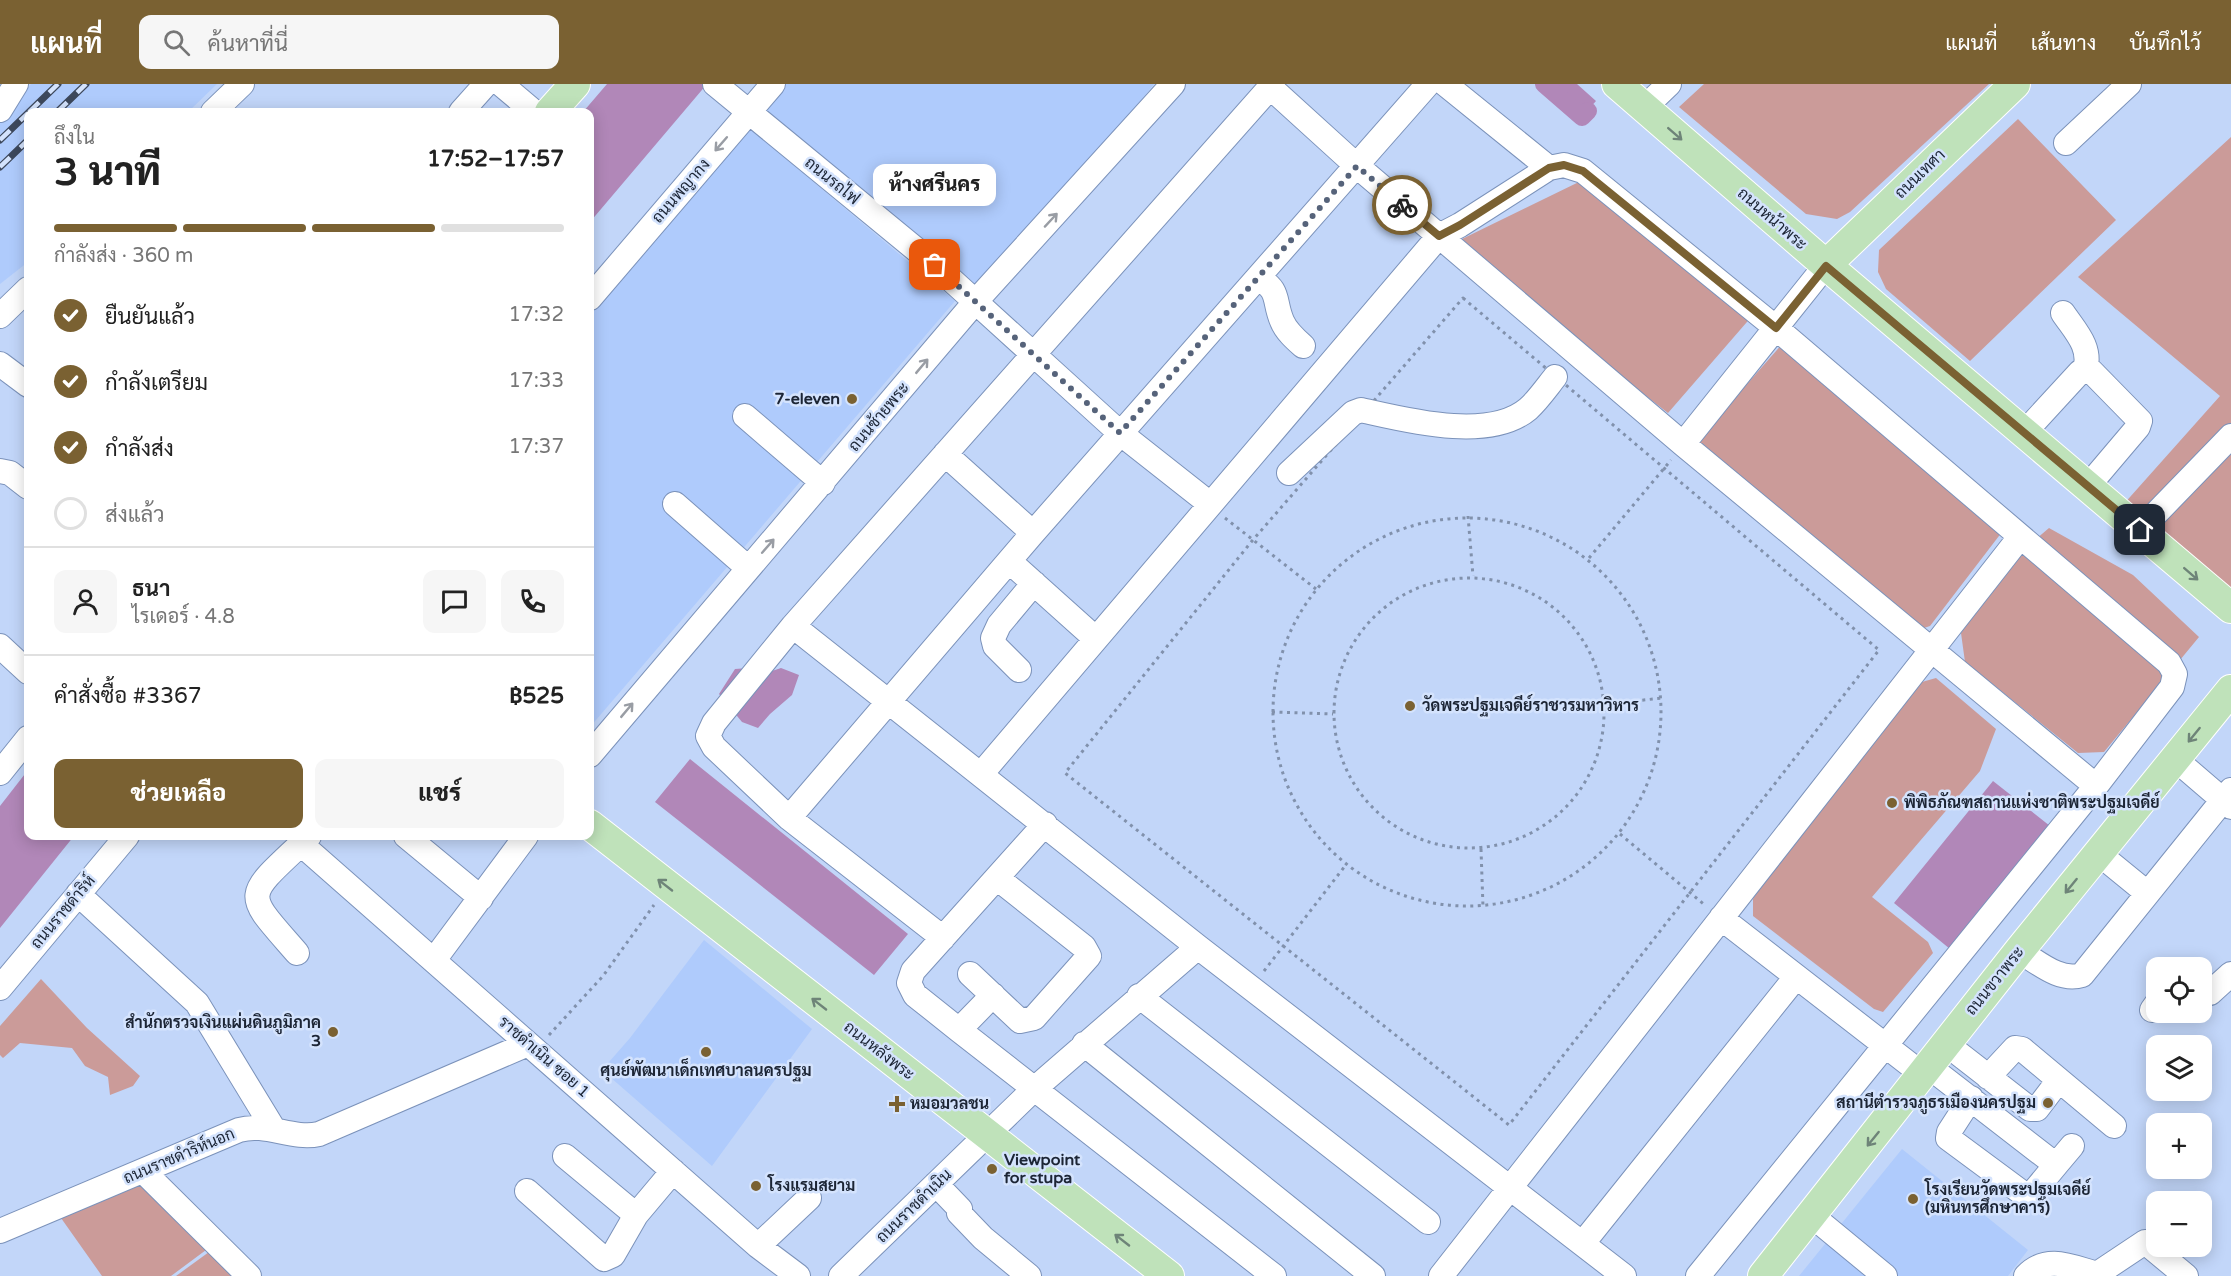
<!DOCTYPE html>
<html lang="th">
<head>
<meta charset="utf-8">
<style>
  :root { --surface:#fff; --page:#f6f6f6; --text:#222; --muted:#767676; --line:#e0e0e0; --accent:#7a6132 }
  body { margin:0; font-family:"Varela Round",Sarabun,sans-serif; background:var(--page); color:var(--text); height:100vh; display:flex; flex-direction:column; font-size:22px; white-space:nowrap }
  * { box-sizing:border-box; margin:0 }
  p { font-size:20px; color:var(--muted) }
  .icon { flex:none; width:33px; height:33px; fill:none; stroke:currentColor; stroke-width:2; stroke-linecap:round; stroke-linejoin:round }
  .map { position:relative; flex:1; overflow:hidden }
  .drawer { position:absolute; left:24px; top:24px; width:570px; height:732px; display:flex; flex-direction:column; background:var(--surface); border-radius:12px; box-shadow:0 3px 15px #0003 }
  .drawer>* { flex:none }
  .buttons { position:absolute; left:2146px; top:873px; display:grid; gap:12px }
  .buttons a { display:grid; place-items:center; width:66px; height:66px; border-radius:12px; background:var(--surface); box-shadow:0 3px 15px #0003; font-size:30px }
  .pin { position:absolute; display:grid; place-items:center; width:51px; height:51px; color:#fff; margin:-26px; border-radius:12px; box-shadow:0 3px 9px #0006 }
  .courier { position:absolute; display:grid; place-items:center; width:60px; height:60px; margin:-30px; border:4px solid #7a6132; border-radius:50%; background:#fff; color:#222; box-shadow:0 2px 8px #0007 }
  .bubble { position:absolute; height:42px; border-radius:12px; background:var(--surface); box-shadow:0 3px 15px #0003; font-size:20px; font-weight:800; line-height:42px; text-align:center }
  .head em { font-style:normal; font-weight:800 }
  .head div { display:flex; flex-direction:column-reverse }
  .head { display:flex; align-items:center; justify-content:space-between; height:102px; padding:0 30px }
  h1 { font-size:39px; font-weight:800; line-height:45px }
  .bar { display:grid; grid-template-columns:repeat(4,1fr); gap:9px 6px; align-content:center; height:72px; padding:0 30px }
  .bar i { height:8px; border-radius:4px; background:var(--line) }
  .bar .current { background:var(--accent) }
  .bar p { grid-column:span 4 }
  .line { display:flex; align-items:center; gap:15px; padding:0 30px; border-top:2px solid var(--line) }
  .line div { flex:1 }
  .round { display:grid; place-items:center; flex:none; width:63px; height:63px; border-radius:12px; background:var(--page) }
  ol { padding:0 30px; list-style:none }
  li { display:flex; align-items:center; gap:18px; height:66px }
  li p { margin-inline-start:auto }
  li .icon { padding:6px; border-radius:50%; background:var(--accent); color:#fff; stroke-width:4 }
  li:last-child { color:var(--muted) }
  li i { width:33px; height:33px; border:3px solid var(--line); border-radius:50% }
  .cta { display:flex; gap:12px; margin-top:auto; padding:12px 30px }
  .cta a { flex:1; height:69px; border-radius:12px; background:var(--accent); color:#fff; font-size:24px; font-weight:800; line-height:69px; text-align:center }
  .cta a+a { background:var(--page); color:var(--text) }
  header { display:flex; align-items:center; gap:36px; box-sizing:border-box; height:84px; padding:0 30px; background:var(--accent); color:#fff }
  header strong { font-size:28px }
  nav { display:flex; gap:33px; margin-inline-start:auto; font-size:21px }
  .search { width:420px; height:54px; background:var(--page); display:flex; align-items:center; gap:15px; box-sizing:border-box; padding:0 21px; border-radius:12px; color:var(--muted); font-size:22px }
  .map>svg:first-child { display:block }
</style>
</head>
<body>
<header>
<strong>แผนที่</strong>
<div class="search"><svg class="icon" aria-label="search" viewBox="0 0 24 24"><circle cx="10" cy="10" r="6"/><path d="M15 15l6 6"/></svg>ค้นหาที่นี่</div>
<nav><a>แผนที่</a><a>เส้นทาง</a><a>บันทึกไว้</a></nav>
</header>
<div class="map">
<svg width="2231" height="1192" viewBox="0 0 2231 1192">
  <rect width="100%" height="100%" fill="#c2d6f9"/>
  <path fill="#afcbfc" d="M 31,0 L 217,0 L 188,28 L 28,28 L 28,178 L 0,200 L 0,31 Z
    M 786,0 L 1154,0 L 984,214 L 764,25 Z
    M 748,43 L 955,217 L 590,643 L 590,227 Z
    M 704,856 L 812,945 L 712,1082 L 602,986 L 630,954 Z
    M 1902,1065 L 2028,1166 L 2008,1192 L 1799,1192 Z"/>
  <path fill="#cb9b99" d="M 1704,0 L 1989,0 L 1850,128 L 1837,135 L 1806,130 L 1679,23 Z
    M 2018,35 L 2116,136 L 1970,277 L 1886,205 L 1878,188 L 1879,166 Z
    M 2231,53 L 2231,508 L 2122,422 L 2220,312 L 2078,193 Z
    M 1585,95 L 1753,231 L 1668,329 L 1525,218 L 1462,155 Z
    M 1783,259 L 2002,448 L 1930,542 L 1915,547 L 1697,357 Z
    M 2049,444 L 2133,491 L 2199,553 L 2104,668 L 2078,669 L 1965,578 L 1961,549 L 2015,473 Z
    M 1936,594 L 1996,645 L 1980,687 L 1872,813 L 1928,858 L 1933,869 L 1883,928 L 1874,925 L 1753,832 L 1753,815 L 1769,790 L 1922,598 Z
    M 41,895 L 87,944 L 140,992 L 133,1002 L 110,1011 L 108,993 L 85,982 L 72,964 L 20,959 L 3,974 L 0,971 L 0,942 Z
    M 142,1097 L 206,1166 L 171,1192 L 102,1192 L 61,1134 Z
    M 209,1168 L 233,1192 L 176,1192 Z"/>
  <path fill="#b187b8" d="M 607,0 L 707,0 L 590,138 L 590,28 L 583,28 Z
    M 1537,0 L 1577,0 L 1596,17 L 1580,35 Z
    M 749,584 L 766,589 L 781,584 L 799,591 L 792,611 L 770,630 L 758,644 L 742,638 L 719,610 L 735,585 Z
    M 690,675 L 908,850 L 874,891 L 655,718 Z
    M 28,686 L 28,752 L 74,752 L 0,844 L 0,722 Z
    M 1993,697 L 2050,742 L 1950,865 L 1894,819 Z"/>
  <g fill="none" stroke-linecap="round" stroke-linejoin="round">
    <path stroke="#b187b8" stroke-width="18" d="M 1544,0 L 1582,33 L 1588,27"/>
    <g stroke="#7b92ba" stroke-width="26">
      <path id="minor" d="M 501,0 L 534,28
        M 715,0 L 935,181 L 1120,349 L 1210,420
        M 1445,0 L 1549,84 L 1564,81 L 1583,87 L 1776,244 L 2169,579 L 2175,590 L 2172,603 L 2096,702 L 1698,1192
        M 1270,3 L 1357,82 L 1683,360 L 2096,702
        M 1644,24 L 1669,0
        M 0,26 L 16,0
        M 213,28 L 242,0
        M 461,28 L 486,0
        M 2066,59 L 2129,0
        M 1258,194 C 1281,207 1273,216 1282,237 C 1286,247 1295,255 1303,262
        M 590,214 L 773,0
        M 2063,229 C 2075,247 2092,263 2085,286
        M 0,232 L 28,205
        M 0,280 L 28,301
        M 745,332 L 823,399
        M 2024,349 L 2080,288 L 2091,287 L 2140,337 L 2138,343 L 2088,402
        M 1683,360 L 1826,181
        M 945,370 L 1033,449
        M 0,387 L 10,389 L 28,403
        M 1289,389 L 1353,329 L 1361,326 C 1406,336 1489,358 1528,325 C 1538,316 1547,303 1555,293
        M 675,420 L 748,484
        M 2140,446 L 2231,352
        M 1009,477 L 1096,555
        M 793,542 L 1198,863 L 1624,1192
        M 0,562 L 28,588
        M 1019,586 L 995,562 L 993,554 L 999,541 L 1034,499
        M 590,671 L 976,217 L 1173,0
        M 2175,675 L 2231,723
        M 0,689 L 28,654
        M 982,689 L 1439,152 L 1460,141 L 1549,84
        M 789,734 L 1033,449 L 1428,0
        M 1045,740 L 913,887 L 909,899 L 915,911 L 959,946 L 1274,1192
        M 309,752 L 301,760 L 758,1162 L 798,1192
        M 406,752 L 481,814
        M 2098,769 L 2147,809
        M 78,810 L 197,919 L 273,1044
        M 1721,834 L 1922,990
        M 943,854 L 789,734 L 714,663 L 708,652 L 714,639 L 793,542 L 1273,0
        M 2019,867 C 2038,878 2059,898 2082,891 L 2231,706
        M 297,869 C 245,809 242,815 301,760
        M 434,876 L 526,752
        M 970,890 L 1020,937 L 1034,934 L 1089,872 L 1084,863 L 997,794
        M 0,904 L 127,752
        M 2202,909 L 2210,909 L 2231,890
        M 1139,912 L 1428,1138
        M 2152,926 L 2157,919
        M 959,946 L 993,911
        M 1945,959 L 2030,1025 L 2037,1025 L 2059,996 L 2114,1042
        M 1084,960 L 1373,1192
        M 1928,982 L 2056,1081 L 2031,1111 L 2025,1111 L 1948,1054 L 1949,1048 L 1971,1014
        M 1988,993 L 2015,964 L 2022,965 L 2059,996
        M 565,1072 L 636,1131
        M 2056,1081 L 2072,1062
        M 143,1087 L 249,1192
        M 936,1100 L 960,1125 L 959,1129 L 983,1154 L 1029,1192
        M 527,1107 L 604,1175 L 613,1171 L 636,1131 L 673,1087
        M 1811,1131 L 1885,1192
        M 0,1147 L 239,1046 C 266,1038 292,1056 319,1050 L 528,960
        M 1583,1159 L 1796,893
        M 758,1162 L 809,1114
        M 841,1192 L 1033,1006 L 1198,863
        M 1441,1192 L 2020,453
        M 2026,1192 C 2047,1170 2072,1183 2097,1190 L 2145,1158 L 2186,1192"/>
    </g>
    <g stroke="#fff" stroke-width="32">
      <path id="major" d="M 1617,0 L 1826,181 L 2231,524
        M 550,28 L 575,0
        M 1826,181 L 2015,0
        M 590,741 L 1169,1192
        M 1763,1192 L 2019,867 L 2231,606"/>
    </g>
    <path stroke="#8191ac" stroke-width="3" stroke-dasharray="3 4.5" stroke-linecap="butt" d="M 1463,214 L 1879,566 L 1509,1041 L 1065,689 L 1252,457 Z
      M 1468,432 L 1473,492
      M1273 628a194 194 0 1 1 388 0a194 194 0 1 1-388 0Z
      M 1225,434 L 1316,505
      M 1589,474 L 1671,376
      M1334 629a135 135 0 1 1 270 0a135 135 0 1 1-270 0Z
      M 1605,620 L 1663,614
      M 1272,628 L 1333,630
      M 1620,750 L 1706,822
      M 1481,765 L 1483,823
      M 1264,887 L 1345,782
      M 549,951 L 603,892 L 654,821"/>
    <use href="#minor" stroke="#fff" stroke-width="24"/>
    <use href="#major" stroke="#bfe2ba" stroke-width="30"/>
    <g stroke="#3d485c" stroke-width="7">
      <path id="rail" d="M 29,28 L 58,0
        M 57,28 L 86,0
        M 0,56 L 28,29
        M 0,83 L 28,56"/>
    </g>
    <use href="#rail" stroke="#d4e3fd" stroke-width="4.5" stroke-dasharray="14" stroke-linecap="butt"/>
  </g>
  <defs><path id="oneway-shaft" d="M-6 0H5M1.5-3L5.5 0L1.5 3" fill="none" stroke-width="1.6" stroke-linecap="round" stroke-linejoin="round" transform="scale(1.5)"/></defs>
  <g stroke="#6e8478">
    <use href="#oneway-shaft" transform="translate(1675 50) rotate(41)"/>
    <use href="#oneway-shaft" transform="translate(2191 490) rotate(41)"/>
    <use href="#oneway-shaft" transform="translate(2194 651) rotate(129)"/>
    <use href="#oneway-shaft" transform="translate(665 801) rotate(-142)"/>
    <use href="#oneway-shaft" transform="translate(2071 802) rotate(129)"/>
    <use href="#oneway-shaft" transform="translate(819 920) rotate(-142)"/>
    <use href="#oneway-shaft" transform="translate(1873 1055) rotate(129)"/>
    <use href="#oneway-shaft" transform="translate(1122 1156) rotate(-142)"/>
  </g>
  <g stroke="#999da4">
    <use href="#oneway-shaft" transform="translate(721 60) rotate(131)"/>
    <use href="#oneway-shaft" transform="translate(1051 136) rotate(-47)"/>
    <use href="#oneway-shaft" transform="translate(922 282) rotate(-50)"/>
    <use href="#oneway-shaft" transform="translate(768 462) rotate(-49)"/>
    <use href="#oneway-shaft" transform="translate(627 626) rotate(-50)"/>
  </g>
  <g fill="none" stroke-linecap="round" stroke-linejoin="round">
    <path stroke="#56637a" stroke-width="6" stroke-dasharray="0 10.8" d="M 935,181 L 1120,349 L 1357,82 L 1402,121"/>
    <path stroke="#7a6132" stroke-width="8" d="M 1402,121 L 1439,152 L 1460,141 L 1549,84 L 1564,81 L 1583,87 L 1776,244 L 1826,182 L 2140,446"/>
  </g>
  <g fill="#7a6132" stroke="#d4e3fd" stroke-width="2">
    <circle cx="852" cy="315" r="6"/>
    <circle cx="1410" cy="622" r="6"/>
    <circle cx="1892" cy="719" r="6"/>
    <circle cx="333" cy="948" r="6"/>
    <circle cx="706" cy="968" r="6"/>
    <circle cx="2048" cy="1019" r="6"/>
    <path d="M894 1011h6v6h6v6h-6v6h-6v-6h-6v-6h6z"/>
    <circle cx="992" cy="1085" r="6"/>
    <circle cx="756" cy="1102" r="6"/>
    <circle cx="1913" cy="1115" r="6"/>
  </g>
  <g text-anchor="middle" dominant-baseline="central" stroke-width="5" stroke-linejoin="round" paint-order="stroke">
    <g font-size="16" fill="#1c2535" stroke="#d4e3fd">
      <text transform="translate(1920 90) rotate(-44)">ถนนเทศา</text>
      <text transform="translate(832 97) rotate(39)">ถนนรถไฟ</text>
      <text transform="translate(681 107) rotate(-49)">ถนนพญากง</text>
      <text transform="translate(1772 135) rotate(41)">ถนนหน้าพระ</text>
      <text transform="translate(879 333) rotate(-50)">ถนนซ้ายพระ</text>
      <text transform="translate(63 828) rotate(-50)">ถนนราชดำริห์</text>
      <text transform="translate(1995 897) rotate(-51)">ถนนขวาพระ</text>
      <text transform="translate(879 967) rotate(38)">ถนนหลังพระ</text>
      <text transform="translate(544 973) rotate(41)">ราชดำเนิน ซอย 1</text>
      <text transform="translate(179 1072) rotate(-23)">ถนนราชดำริห์นอก</text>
      <text transform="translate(914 1122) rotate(-44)">ถนนราชดำเนิน</text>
    </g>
    <g font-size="16" font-weight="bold" fill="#1c2535" stroke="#d4e3fd" text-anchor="start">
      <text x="840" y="315" text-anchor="end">7-eleven</text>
      <text x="1422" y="622">วัดพระปฐมเจดีย์ราชวรมหาวิหาร</text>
      <text x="1904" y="719">พิพิธภัณฑสถานแห่งชาติพระปฐมเจดีย์</text>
      <text x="321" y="939" text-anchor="end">สำนักตรวจเงินแผ่นดินภูมิภาค<tspan x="321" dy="18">3</tspan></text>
      <text x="706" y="987" text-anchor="middle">ศุนย์พัฒนาเด็กเทศบาลนครปฐม</text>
      <text x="2036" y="1019" text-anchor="end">สถานีตำรวจภูธรเมืองนครปฐม</text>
      <text x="910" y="1020">หมอมวลชน</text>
      <text x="1004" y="1076">Viewpoint<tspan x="1004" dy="18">for stupa</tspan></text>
      <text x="768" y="1102">โรงแรมสยาม</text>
      <text x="1925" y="1106">โรงเรียนวัดพระปฐมเจดีย์<tspan x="1925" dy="18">(มหินทรศึกษาคาร)</tspan></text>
    </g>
  </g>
</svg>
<div class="buttons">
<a><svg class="icon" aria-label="locate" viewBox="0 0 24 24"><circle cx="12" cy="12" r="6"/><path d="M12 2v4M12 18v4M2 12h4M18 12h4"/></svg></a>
<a><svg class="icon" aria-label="layers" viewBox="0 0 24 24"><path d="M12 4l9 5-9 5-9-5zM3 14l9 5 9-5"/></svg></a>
<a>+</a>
<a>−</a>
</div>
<div class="pin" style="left:935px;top:181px;background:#ea580c"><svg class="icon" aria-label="bag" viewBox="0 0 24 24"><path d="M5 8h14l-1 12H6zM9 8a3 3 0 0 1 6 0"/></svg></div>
<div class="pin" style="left:2140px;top:446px;background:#1f2937"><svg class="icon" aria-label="home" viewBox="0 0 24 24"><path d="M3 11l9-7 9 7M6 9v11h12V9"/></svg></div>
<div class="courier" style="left:1402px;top:121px"><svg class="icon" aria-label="bike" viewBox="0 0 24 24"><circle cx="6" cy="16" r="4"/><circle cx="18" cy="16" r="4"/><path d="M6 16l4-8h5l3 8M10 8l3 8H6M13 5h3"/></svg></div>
<div class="bubble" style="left:873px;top:80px;width:123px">ห้างศรีนคร</div>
<section class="drawer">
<div class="head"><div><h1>3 นาที</h1><p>ถึงใน</p></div><em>17:52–17:57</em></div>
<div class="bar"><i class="current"></i><i class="current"></i><i class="current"></i><i></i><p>กำลังส่ง · 360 m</p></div>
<ol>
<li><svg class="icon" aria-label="check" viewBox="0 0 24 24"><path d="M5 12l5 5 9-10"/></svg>ยืนยันแล้ว<p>17:32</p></li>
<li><svg class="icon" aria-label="check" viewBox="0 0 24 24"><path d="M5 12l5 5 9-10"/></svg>กำลังเตรียม<p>17:33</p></li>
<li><svg class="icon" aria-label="check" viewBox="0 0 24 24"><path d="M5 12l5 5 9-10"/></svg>กำลังส่ง<p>17:37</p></li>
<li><i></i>ส่งแล้ว</li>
</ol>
<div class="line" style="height:108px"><a class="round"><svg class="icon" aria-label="person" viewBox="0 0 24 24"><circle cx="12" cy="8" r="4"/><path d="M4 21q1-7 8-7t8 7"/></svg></a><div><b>ธนา</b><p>ไรเดอร์ · 4.8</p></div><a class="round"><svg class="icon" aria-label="chat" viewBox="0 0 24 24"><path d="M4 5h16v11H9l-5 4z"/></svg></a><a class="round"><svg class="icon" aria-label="phone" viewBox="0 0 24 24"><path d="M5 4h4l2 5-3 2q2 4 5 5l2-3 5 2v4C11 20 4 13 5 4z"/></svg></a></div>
<div class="line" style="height:78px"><div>คำสั่งซื้อ #3367</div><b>฿525</b></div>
<div class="cta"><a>ช่วยเหลือ</a><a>แชร์</a></div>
</section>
</div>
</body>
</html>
